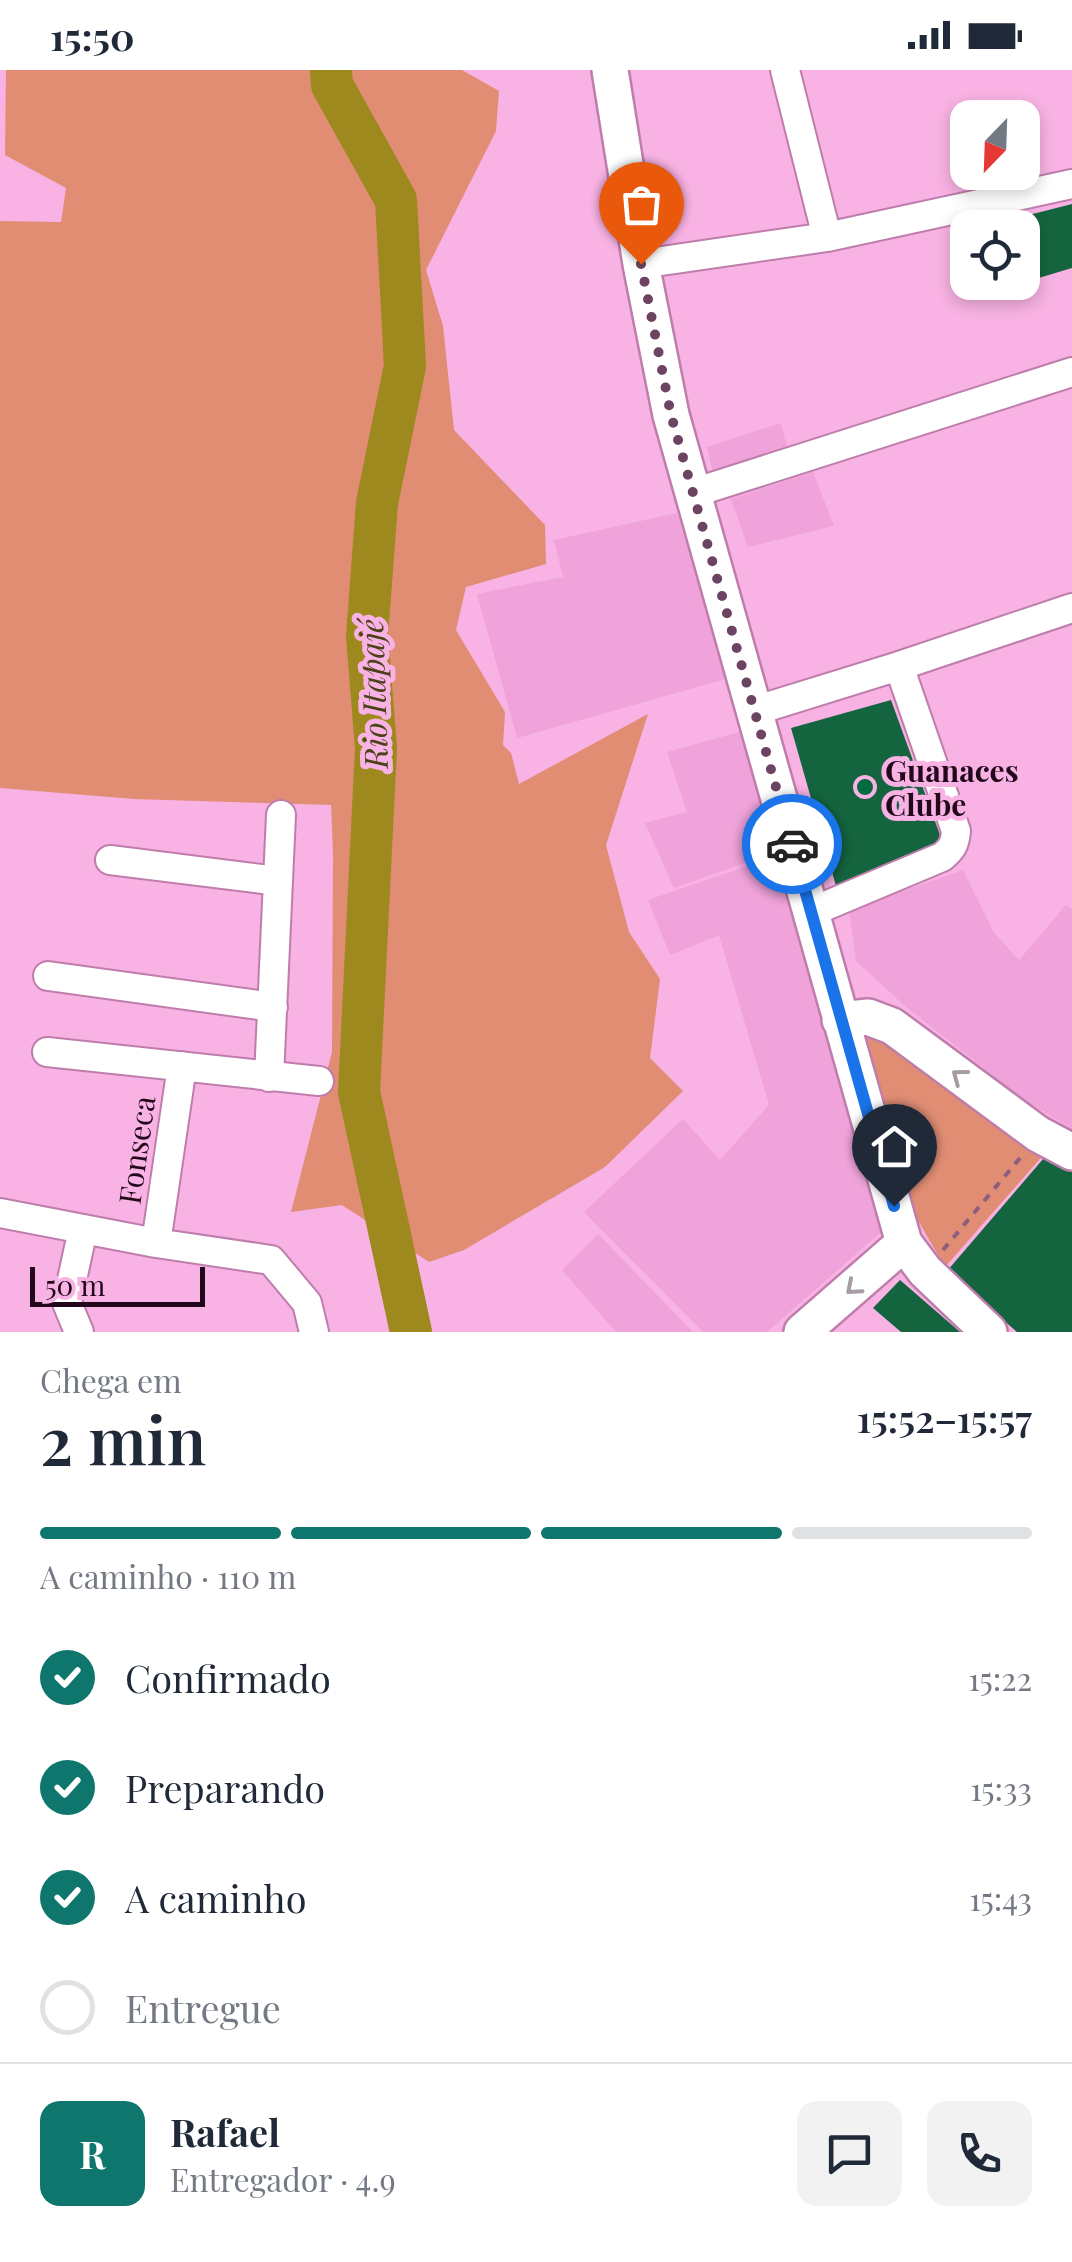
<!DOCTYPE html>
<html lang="pt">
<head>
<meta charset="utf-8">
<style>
  :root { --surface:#fff; --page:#f2f2f3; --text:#1f2937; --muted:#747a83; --line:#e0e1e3; --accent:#0f766e }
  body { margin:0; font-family:"Playfair Display",serif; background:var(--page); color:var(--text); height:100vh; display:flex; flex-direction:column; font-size:38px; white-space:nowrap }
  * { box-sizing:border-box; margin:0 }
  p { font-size:32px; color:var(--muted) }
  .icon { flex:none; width:55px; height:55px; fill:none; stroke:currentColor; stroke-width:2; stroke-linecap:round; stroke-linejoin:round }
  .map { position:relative; height:1262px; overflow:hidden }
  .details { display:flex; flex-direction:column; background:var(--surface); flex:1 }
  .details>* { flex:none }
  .needle { width:65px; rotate:203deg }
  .controls { position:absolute; left:950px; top:30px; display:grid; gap:20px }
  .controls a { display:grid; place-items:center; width:90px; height:90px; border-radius:20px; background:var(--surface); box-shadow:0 5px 15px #0003; font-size:50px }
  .scale { position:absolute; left:30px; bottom:25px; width:175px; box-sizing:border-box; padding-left:10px; border:5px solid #21091b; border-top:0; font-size:28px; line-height:35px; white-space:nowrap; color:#21091b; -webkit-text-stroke:8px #f8b2e3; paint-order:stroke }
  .pin { position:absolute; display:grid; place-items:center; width:85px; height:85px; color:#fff; margin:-102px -42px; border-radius:50% 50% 50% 0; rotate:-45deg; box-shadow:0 0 10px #0007 }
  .pin .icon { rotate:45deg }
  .courier { position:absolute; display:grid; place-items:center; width:100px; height:100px; margin:-50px; border:8px solid #1a73e8; border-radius:50%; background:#fff; color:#222; box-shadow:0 2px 12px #0007 }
  .overview em { font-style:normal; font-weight:600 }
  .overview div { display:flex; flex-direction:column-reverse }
  .overview { display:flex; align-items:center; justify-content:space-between; height:170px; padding:0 40px }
  h1 { font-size:65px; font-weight:600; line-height:75px }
  .bar { display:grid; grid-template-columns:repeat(4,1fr); gap:15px 10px; align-content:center; height:120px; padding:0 40px }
  .bar i { height:12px; border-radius:8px; background:var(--line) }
  .bar .active { background:var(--accent) }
  .bar p { grid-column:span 4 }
  .line { display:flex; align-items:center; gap:25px; padding:0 40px; border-top:2px solid var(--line) }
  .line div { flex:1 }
  .round { display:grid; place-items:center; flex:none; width:105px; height:105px; border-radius:20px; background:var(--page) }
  ol { padding:0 40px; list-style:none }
  li { display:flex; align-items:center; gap:30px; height:110px }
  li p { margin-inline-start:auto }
  li .icon { padding:10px; border-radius:50%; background:var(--accent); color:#fff; stroke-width:4 }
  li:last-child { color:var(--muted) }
  li i { width:55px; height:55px; border:5px solid var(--line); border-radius:50% }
  .status { display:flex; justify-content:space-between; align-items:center; height:70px; padding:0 50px; background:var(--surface); direction:ltr }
  .status svg { height:28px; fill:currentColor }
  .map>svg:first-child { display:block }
</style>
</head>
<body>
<div class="status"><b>15:50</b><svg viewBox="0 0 49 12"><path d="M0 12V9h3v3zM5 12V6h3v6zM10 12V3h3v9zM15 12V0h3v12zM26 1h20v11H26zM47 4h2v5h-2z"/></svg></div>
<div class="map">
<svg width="1072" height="1262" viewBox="0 0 1072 1262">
  <rect width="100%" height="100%" fill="#f8b2e3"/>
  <path fill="#efa3da" d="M 781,353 L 788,381 L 713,403 L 707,377 Z
    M 813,402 L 834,456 L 748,477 L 731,429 Z
    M 677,443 L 729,608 L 517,668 L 477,524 L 563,507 L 554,470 Z
    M 743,661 L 780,781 L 674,818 L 645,753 L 687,742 L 667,682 Z
    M 784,783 L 887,1157 L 767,1262 L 703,1262 L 584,1142 L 683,1049 L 720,1090 L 769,1035 L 719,865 L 670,885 L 648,830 Z
    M 963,800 L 994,863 L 1019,890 L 1066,835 L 1072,839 L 1072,1059 L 1023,1029 L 906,937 L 856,891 L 849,840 Z
    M 598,1164 L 693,1262 L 616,1262 L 562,1200 Z"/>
  <path fill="#e08d74" d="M 6,0 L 462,0 L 499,21 L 496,61 L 426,200 L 443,256 L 454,360 L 545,455 L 546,494 L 466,517 L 456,560 L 505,642 L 503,675 L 511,683 L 519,714 L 648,644 L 606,775 L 629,862 L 660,909 L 650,988 L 683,1021 L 605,1097 L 464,1180 L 429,1192 L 342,1135 L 291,1142 L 332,982 L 333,784 L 331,735 L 134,729 L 0,718 L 0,151 L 61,152 L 66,118 L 5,85 Z
    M 872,952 L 1046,1082 L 945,1197 L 902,1123 L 854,959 Z"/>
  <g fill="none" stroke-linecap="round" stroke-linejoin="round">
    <path stroke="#9e891e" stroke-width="42" d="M 331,0 L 332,15 L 396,130 L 405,296 L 377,433 L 367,566 L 376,678 L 359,1022 L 411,1262"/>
  </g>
  <path fill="#14653f" d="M 1072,134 L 1072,198 L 1022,213 L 1022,158 L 985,156 Z
    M 891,630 L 944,776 L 836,816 L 791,658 Z
    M 1050,1081 L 1072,1099 L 1072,1262 L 1017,1262 L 947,1201 Z
    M 900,1210 L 960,1262 L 901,1262 L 873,1238 Z"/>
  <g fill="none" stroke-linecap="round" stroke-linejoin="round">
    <g stroke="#bf7dac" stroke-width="32">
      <path id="minor" d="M 785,0 L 827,167
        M 641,194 L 827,167 L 1072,114
        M 693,423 L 1072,302
        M 754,641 L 899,596 L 1072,538
        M 110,790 L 278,811
        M 811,842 L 942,787 C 952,779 955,774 956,761 L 899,596
        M 48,906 L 273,937
        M 47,982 L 319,1011
        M 269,1007 L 281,745
        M 0,1143 L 156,1173 L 271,1190 L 307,1233 L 314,1262
        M 156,1173 L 182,996
        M 79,1262 L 67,1233 L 83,1159"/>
    </g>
    <g stroke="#bf7dac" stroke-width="40">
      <path id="major" d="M 610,0 L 641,194 L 671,345 L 904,1173 L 925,1201 L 989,1262
        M 840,950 L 868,947 L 892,956 L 1038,1064 L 1072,1082
        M 802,1262 L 904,1173"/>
    </g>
    <path stroke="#8d5e80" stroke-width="4" stroke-dasharray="8 8" stroke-linecap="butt" d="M 943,1180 L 1020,1088"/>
    <use href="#minor" stroke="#fff" stroke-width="28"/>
    <use href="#major" stroke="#fff" stroke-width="35"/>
  </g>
  <defs><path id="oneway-chevron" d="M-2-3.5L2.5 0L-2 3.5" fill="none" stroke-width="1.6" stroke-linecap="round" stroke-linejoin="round" transform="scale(2.5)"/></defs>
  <g stroke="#a69da4">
    <use href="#oneway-chevron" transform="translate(959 1006) rotate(-143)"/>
    <use href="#oneway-chevron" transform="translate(853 1218) rotate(139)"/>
  </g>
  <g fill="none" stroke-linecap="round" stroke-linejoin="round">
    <path stroke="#6c4461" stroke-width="10" stroke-dasharray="0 18" d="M 641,194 L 671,345 L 792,774"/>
    <path stroke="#1a73e8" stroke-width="12" d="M 792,774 L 894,1136"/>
  </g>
  <circle fill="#046b41" stroke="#f8b2e3" stroke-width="4" cx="865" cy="717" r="10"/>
  <g text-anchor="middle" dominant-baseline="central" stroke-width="10" stroke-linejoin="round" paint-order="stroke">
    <g font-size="30" font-weight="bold" fill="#21091b" stroke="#f8b2e3" text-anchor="start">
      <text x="885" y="700">Guanaces<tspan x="885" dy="34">Clube</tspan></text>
    </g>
    <g font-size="30" fill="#21091b" stroke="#f8b2e3">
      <text transform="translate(136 1080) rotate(-82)">Fonseca</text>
    </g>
    <g font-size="32" font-style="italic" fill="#4b4218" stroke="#f8b2e3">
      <text transform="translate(372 624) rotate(-92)">Rio Itapajé</text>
    </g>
  </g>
</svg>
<div class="controls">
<a><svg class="needle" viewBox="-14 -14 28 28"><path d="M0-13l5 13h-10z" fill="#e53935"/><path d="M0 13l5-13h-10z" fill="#747a83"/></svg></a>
<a><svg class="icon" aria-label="locate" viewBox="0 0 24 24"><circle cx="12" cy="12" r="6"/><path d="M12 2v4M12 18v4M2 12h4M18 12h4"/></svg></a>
</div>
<div class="scale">50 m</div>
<div class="pin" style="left:641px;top:194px;background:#ea580c"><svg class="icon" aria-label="bag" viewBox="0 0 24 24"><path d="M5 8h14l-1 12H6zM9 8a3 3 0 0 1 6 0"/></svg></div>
<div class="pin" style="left:894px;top:1136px;background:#1f2937"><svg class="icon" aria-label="home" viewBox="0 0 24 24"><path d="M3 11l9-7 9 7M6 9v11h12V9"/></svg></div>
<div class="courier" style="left:792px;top:774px"><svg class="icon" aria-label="car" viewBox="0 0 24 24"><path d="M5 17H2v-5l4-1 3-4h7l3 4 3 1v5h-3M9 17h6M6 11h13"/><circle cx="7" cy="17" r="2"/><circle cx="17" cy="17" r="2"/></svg></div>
</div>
<section class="details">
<div class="overview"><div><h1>2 min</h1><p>Chega em</p></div><em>15:52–15:57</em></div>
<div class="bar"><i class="active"></i><i class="active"></i><i class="active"></i><i></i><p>A caminho · 110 m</p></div>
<ol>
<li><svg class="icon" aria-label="check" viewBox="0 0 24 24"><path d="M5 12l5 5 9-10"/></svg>Confirmado<p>15:22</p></li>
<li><svg class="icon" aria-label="check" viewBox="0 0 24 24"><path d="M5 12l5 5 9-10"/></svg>Preparando<p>15:33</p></li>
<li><svg class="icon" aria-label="check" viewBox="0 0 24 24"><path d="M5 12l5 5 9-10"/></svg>A caminho<p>15:43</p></li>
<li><i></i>Entregue</li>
</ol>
<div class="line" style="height:180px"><b class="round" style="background:var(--accent);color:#fff">R</b><div><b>Rafael</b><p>Entregador · 4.9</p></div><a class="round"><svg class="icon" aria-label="chat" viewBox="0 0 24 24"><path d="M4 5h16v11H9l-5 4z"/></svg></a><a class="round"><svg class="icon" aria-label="phone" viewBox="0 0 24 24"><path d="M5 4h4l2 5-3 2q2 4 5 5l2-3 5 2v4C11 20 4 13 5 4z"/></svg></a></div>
</section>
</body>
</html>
